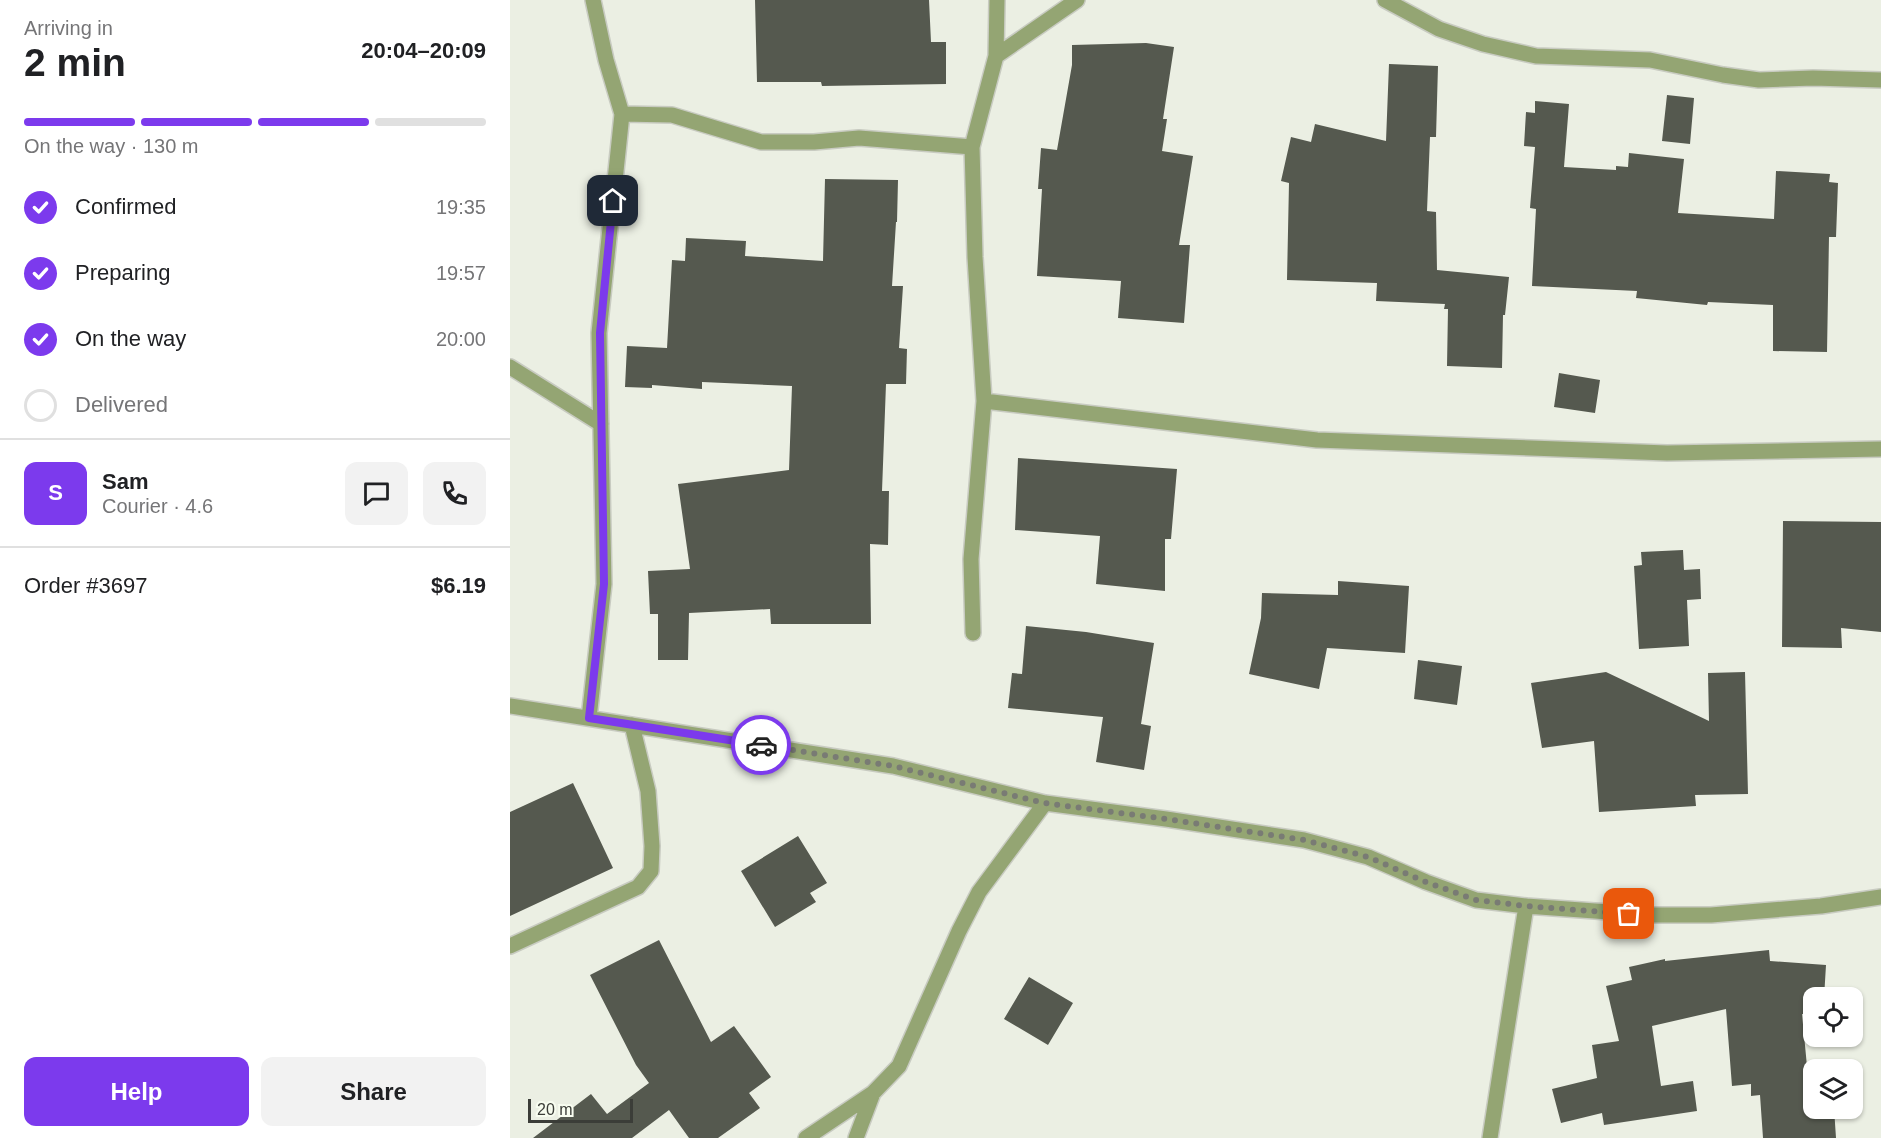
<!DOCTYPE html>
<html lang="en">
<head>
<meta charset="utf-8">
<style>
  :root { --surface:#fff; --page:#f2f2f2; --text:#202124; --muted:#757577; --line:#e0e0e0; --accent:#7c3aed }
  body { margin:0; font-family:Helvetica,sans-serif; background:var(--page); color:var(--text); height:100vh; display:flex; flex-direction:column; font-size:22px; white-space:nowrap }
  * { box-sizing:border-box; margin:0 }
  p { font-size:20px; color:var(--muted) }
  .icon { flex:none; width:33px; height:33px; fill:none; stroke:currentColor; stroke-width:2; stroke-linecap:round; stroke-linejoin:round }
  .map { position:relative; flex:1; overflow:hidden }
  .side { display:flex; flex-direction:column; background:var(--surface); width:510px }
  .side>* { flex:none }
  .controls { position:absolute; left:1293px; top:987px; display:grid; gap:12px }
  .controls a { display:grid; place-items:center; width:60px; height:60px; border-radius:12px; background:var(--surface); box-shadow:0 2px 4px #0004; font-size:30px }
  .scale { position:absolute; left:18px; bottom:15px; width:105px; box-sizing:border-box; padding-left:6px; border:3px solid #3b3d38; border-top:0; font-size:16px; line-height:21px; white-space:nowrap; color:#3b3d38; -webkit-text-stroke:4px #f8fdf0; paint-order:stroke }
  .pin { position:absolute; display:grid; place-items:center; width:51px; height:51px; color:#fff; margin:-26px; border-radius:12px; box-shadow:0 3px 9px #0006 }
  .courier { position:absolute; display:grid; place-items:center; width:60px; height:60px; margin:-30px; border:4px solid #7c3aed; border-radius:50%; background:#fff; color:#222; box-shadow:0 2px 8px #0007 }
  .overview em { font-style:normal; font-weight:700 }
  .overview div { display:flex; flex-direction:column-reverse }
  .overview { display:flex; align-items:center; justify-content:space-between; height:102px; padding:0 24px }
  h1 { font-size:39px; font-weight:700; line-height:45px }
  .bar { display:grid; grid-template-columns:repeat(4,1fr); gap:9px 6px; align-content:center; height:72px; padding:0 24px }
  .bar i { height:8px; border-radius:4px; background:var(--line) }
  .bar .on { background:var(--accent) }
  .bar p { grid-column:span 4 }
  .line { display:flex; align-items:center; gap:15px; padding:0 24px; border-top:2px solid var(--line) }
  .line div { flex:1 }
  .round { display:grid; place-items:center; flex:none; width:63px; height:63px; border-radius:12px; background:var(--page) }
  ol { padding:0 24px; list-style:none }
  li { display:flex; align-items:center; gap:18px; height:66px }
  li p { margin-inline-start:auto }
  li .icon { padding:6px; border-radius:50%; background:var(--accent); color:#fff; stroke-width:4 }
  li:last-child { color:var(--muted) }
  li i { width:33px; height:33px; border:3px solid var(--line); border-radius:50% }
  .action { display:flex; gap:12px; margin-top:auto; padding:12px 24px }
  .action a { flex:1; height:69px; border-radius:12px; background:var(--accent); color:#fff; font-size:24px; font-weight:700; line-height:69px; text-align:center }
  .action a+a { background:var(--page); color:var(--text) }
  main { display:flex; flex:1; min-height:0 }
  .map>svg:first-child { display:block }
</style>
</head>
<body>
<main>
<section class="side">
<div class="overview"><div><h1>2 min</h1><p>Arriving in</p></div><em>20:04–20:09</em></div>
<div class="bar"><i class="on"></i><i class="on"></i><i class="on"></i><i></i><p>On the way · 130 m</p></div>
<ol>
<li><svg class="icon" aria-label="check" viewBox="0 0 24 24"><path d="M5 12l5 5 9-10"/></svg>Confirmed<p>19:35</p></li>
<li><svg class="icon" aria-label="check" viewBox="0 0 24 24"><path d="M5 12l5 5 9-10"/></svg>Preparing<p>19:57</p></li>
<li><svg class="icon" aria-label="check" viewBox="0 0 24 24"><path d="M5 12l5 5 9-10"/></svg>On the way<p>20:00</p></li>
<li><i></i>Delivered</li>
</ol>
<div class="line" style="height:108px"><b class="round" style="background:var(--accent);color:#fff">S</b><div><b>Sam</b><p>Courier · 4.6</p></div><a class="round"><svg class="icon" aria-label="chat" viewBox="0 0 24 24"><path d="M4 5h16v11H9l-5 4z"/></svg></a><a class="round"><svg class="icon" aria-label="phone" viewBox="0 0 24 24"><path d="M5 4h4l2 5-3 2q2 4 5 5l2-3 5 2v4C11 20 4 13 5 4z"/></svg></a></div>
<div class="line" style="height:78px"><div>Order #3697</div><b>$6.19</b></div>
<div class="action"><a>Help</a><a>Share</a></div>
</section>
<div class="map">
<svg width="1371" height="1138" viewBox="0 0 1371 1138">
  <rect width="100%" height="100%" fill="#ebefe3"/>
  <path fill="#55594f" d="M 245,0 L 419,0 L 421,42 L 436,42 L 436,84 L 312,86 L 311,82 L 247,82 Z
    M 636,43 L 664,47 L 653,119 L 657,119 L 652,151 L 683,156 L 669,245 L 680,245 L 674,323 L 608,318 L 611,281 L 527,276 L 532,189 L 528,189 L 531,148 L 547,150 L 562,65 L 562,45 Z
    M 879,64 L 928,66 L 926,137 L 920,137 L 917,211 L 926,212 L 927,270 L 999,277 L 995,315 L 993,315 L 992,368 L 937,366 L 938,309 L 934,309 L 935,304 L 866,301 L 867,283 L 777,280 L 779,183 L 771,181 L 781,137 L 801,142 L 805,124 L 876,141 Z
    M 1157,95 L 1184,98 L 1180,144 L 1152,141 Z
    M 1025,101 L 1059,104 L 1054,167 L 1106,170 L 1106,166 L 1118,167 L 1119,153 L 1174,159 L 1168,213 L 1264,219 L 1266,171 L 1320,174 L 1319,182 L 1328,183 L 1326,237 L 1319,237 L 1317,352 L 1263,351 L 1263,305 L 1198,302 L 1197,305 L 1126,298 L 1127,291 L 1022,286 L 1026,209 L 1020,208 L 1025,147 L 1014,146 L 1016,112 L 1025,113 Z
    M 315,179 L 388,180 L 387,222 L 386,222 L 382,286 L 393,286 L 389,348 L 397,349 L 396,384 L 376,384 L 372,491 L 379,491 L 378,545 L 360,544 L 361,624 L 261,624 L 260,609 L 179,613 L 178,660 L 148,660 L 148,614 L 140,614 L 138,571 L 180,569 L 168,484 L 279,470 L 282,386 L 192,382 L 192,389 L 142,385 L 142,388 L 115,387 L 117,346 L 157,348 L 162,260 L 175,261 L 176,238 L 236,241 L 235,256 L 313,261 Z
    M 1049,373 L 1090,380 L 1085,413 L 1044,407 Z
    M 508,458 L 667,469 L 661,539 L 655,539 L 655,591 L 586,584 L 590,536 L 505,530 Z
    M 1273,521 L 1371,522 L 1371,632 L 1331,628 L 1332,648 L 1272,647 Z
    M 1173,550 L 1174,570 L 1190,569 L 1191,599 L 1177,600 L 1179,646 L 1129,649 L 1124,566 L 1132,565 L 1131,552 Z
    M 828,581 L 899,586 L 895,653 L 817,648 L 809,689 L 739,674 L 751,618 L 752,593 L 828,595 Z
    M 516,626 L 576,632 L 644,643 L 631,724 L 641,726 L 634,770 L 586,762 L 593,717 L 498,708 L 502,673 L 512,674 Z
    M 908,660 L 952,666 L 947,705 L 904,699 Z
    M 1096,672 L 1199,721 L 1198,673 L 1235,672 L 1238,794 L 1185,795 L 1186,806 L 1089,812 L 1084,741 L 1032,748 L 1021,683 Z
    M 63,783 L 103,868 L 0,916 L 0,812 Z
    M 288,836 L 317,883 L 300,893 L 306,902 L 265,927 L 231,871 Z
    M 149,940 L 201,1042 L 224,1026 L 261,1077 L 239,1093 L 250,1108 L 208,1138 L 179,1138 L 159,1110 L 122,1138 L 23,1138 L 81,1094 L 97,1114 L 139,1083 L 126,1065 L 80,975 Z
    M 1259,950 L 1260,961 L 1316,965 L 1314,998 L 1304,998 L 1304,1015 L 1292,1014 L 1301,1108 L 1324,1108 L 1326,1138 L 1253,1138 L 1250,1095 L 1241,1096 L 1241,1084 L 1222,1086 L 1216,1009 L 1142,1026 L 1151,1086 L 1183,1081 L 1187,1111 L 1094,1125 L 1092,1113 L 1051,1123 L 1042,1089 L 1087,1078 L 1082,1045 L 1109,1041 L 1096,986 L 1122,980 L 1119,967 L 1155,959 L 1155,961 Z
    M 519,977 L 563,1003 L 538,1045 L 494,1019 Z"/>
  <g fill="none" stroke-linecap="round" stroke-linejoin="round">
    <g stroke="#c8cbc1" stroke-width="18">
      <path id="minor" d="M 875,0 L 929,29 L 973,44 L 1026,56 L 1140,60 L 1213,75 L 1249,80 L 1303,78 L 1371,80
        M 486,56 L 567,0
        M 112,114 L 162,115 L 251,142 L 304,142 L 349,138 L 462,147
        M 0,367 L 91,424
        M 474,401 L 807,440 L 1157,453 L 1371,449
        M 463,633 L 461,559 L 474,401 L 465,257 L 462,147 L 486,56 L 487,0
        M 0,706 L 383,766 L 535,803 L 656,819 L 794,840 L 858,857 L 916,882 L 966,900 L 1016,906 L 1140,915 L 1201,915 L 1311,906 L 1371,897
        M 79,718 L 94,584 L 89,333 L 112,114 L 96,60 L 83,0
        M 0,946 L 128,887 L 141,871 L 142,846 L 138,791 L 122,725
        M 296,1138 L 363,1093 L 389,1066 L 449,931 L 469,892 L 535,803
        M 346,1138 L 363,1093
        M 980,1138 L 1016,906"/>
    </g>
    <use href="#minor" stroke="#94a573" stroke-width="15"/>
  </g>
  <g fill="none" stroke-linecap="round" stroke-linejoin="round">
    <path stroke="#797b74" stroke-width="6" stroke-dasharray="0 10.8" d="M 251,745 L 383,766 L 534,803 L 656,819 L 794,840 L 858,857 L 916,882 L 966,900 L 1016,906 L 1119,914"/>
    <path stroke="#7c3aed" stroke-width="8" d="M 103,201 L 90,333 L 94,584 L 79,718 L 251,745"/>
  </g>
</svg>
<div class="controls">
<a><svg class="icon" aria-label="locate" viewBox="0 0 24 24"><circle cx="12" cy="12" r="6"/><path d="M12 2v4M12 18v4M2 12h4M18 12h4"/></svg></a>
<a><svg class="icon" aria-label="layers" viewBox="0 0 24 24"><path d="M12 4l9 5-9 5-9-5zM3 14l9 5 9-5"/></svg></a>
</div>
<div class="scale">20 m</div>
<div class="pin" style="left:1119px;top:914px;background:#ea580c"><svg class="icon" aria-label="bag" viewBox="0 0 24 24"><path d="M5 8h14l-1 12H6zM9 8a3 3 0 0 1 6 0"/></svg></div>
<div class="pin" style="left:103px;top:201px;background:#1f2937"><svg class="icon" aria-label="home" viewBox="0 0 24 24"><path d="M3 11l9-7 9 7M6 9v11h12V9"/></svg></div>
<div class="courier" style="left:251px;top:745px"><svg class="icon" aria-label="car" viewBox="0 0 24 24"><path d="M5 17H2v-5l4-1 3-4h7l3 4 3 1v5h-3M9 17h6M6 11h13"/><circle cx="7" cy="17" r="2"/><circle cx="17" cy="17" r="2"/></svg></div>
</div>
</main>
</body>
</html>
